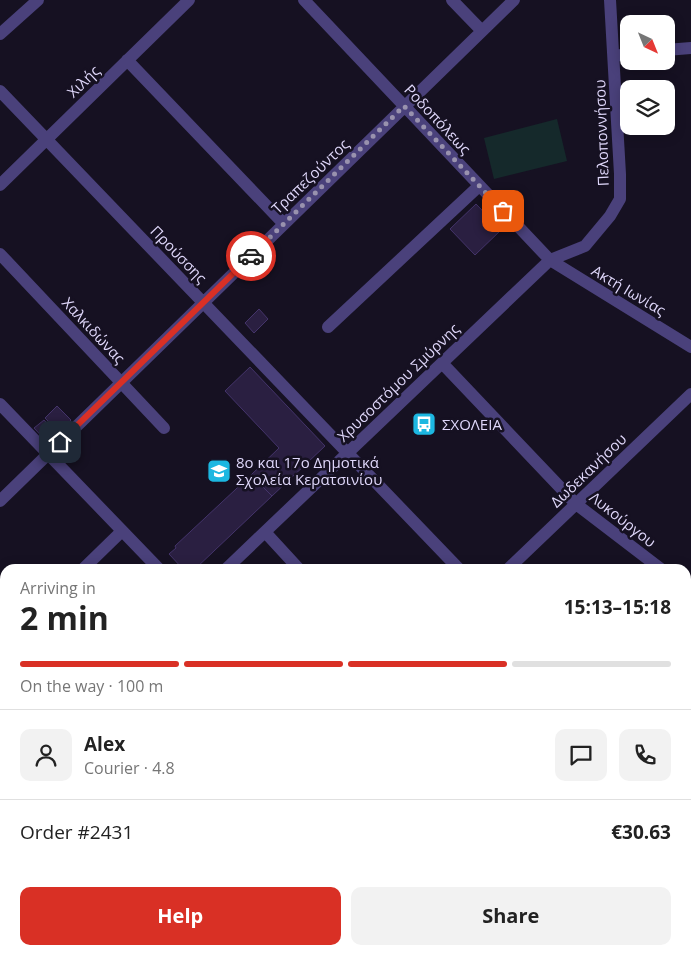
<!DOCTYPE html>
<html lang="en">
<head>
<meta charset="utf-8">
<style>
  :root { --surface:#fff; --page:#f2f2f2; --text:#222; --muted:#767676; --line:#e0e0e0; --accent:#d93025 }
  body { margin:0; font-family:"Open Sans",sans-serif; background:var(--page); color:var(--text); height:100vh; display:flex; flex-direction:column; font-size:19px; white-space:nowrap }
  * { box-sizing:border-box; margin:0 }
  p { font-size:16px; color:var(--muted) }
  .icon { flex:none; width:28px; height:28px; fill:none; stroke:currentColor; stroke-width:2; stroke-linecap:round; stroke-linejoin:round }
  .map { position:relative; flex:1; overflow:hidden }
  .side { position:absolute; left:0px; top:564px; width:691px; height:391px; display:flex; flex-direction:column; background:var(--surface); border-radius:15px 15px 0 0; box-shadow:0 2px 12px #0003 }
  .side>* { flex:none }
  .needle { width:32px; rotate:137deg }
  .tools { position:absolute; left:620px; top:15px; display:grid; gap:10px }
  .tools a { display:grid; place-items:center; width:55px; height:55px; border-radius:10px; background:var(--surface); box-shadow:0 2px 12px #0003; font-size:25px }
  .pin { position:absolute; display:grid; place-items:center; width:42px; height:42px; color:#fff; margin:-21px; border-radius:10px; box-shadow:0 2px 8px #0006 }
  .courier { position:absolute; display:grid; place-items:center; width:50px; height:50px; margin:-25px; border:4px solid #d93025; border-radius:50%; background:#fff; color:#222; box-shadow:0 1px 6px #0007 }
  .summary em { font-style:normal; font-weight:700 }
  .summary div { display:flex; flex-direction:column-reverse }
  .summary { display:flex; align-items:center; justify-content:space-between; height:85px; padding:0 20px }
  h1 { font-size:32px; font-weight:700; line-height:38px }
  .bar { display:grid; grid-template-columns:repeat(4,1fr); gap:8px 5px; align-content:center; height:60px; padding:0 20px }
  .bar i { height:6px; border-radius:4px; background:var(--line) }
  .bar .active { background:var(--accent) }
  .bar p { grid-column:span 4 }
  .line { display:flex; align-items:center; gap:12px; padding:0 20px; border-top:1px solid var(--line) }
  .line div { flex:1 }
  .round { display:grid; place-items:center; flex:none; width:52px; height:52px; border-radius:10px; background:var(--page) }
  .cta { display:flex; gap:10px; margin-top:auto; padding:10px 20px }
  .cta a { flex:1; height:58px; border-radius:10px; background:var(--accent); color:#fff; font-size:20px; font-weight:700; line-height:58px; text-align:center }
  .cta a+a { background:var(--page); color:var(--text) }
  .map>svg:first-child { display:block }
</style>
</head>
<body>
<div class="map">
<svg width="691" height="954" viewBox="0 0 691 954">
  <rect width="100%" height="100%" fill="#161122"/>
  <path fill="#15292b" d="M 557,119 L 567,161 L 494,179 L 484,138 Z"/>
  <path fill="#2a1f41" stroke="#44346a" d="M 476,204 L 501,230 L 475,255 L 450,229 Z
    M 259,309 L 268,319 L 254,333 L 245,323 Z
    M 250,367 L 325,446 L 272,496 L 251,475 L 279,448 L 225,391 Z
    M 57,406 L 71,420 L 59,432 L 45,418 Z
    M 44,420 L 57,434 L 48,443 L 34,428 Z
    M 251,475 L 272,496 L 195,569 L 192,569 L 189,566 L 186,569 L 183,569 L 169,554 L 176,548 L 175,546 Z"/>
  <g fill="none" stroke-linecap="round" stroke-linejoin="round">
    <path stroke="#4a417b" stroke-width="12" d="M 304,0 L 550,260 L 691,347
      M 452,0 L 482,31
      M 0,34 L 38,0
      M 666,50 L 691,48
      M 614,56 L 629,54
      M 127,60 L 284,224
      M 0,91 L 459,569
      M 0,185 L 189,0
      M 0,254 L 164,428
      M 328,327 L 479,186
      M 442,363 L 576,504 L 661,569
      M 0,404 L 159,569
      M 0,501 L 514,0
      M 265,532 L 299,569
      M 83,569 L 122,531
      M 226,569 L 550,260 L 585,246 L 610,216 L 620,199 L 620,174 L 610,0
      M 508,569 L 691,394
      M 686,588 L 691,592
      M 0,649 L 5,644
      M 686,714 L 691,709
      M 686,779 L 691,783
      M 0,785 L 5,780
      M 0,872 L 5,878
      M 686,910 L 691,904
      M 0,942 L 5,938
      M 72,950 L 76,954
      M 522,950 L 527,954
      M 103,954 L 107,950
      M 292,954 L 292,950
      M 337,954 L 341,950
      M 477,954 L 481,950
      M 647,954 L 651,950"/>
  </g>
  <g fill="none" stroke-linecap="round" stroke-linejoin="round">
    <path stroke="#9992ae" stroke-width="5" stroke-dasharray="0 9" d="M 251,256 L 404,106 L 503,211"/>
    <path stroke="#d93025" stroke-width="6" d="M 60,442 L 251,256"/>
  </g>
  <defs>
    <g id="bus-square" transform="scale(1.25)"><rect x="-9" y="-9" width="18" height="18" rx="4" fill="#1cb7e1" stroke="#161122"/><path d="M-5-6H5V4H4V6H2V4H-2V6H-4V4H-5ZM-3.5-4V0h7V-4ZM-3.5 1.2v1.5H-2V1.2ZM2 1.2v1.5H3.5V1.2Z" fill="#fff"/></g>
    <g id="school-square" transform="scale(1.25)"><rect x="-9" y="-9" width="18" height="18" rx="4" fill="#1cb7e1" stroke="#161122"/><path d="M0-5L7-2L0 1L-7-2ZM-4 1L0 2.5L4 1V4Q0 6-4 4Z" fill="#fff"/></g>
  </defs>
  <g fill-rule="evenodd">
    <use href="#bus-square" x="424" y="424"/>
    <use href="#school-square" x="219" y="471"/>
  </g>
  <g text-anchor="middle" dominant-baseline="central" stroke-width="5" stroke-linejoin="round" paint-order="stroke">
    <g font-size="15" fill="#dfd7fa" stroke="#161122">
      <text transform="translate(83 81) rotate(-44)">Χιλής</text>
      <text transform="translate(438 119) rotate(47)">Ροδοπόλεως</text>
      <text transform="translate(601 133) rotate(-92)">Πελοποννήσου</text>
      <text transform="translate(310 176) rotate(-44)">Τραπεζούντος</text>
      <text transform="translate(179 254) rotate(46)">Προύσσης</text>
      <text transform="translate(629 290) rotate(31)">Ακτή Ιωνίας</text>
      <text transform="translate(94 330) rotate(47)">Χαλκιδώνας</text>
      <text transform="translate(398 382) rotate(-44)">Χρυσοστόμου Σμύρνης</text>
      <text transform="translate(588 470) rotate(-44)">Δωδεκανήσου</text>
      <text transform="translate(623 519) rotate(38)">Λυκούργου</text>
    </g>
    <g font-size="15" fill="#dfd7fa" stroke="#161122" text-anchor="start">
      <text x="442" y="424">ΣΧΟΛΕΙΑ</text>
      <text x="236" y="462">8ο και 17ο Δημοτικά<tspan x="236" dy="17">Σχολεία Κερατσινίου</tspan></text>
    </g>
  </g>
</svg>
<div class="tools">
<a><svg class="needle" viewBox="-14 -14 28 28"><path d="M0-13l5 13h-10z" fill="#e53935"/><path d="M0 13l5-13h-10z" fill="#767676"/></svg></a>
<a><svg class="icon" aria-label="layers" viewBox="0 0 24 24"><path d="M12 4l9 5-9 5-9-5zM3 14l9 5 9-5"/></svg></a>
</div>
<div class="pin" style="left:503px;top:211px;background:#ea580c"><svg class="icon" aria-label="bag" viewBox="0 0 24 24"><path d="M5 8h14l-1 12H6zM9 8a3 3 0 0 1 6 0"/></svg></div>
<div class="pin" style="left:60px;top:442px;background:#1f2937"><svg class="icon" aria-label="home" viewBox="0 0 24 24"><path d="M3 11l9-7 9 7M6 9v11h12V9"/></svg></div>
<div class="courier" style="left:251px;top:256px"><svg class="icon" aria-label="car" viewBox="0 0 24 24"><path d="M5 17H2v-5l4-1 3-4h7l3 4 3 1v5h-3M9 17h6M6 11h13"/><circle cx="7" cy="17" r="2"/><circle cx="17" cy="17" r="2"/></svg></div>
<section class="side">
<div class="summary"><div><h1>2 min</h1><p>Arriving in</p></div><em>15:13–15:18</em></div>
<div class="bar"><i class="active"></i><i class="active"></i><i class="active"></i><i></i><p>On the way · 100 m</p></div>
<div class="line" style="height:90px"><a class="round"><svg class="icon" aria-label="person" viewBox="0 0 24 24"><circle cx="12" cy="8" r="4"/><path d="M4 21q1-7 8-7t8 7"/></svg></a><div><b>Alex</b><p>Courier · 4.8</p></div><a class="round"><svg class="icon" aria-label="chat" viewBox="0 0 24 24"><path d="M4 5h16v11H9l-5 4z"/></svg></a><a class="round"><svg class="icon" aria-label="phone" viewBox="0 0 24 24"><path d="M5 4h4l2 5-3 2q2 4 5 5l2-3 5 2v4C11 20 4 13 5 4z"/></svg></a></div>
<div class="line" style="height:65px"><div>Order #2431</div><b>€30.63</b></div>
<div class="cta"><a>Help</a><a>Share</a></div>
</section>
</div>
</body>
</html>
